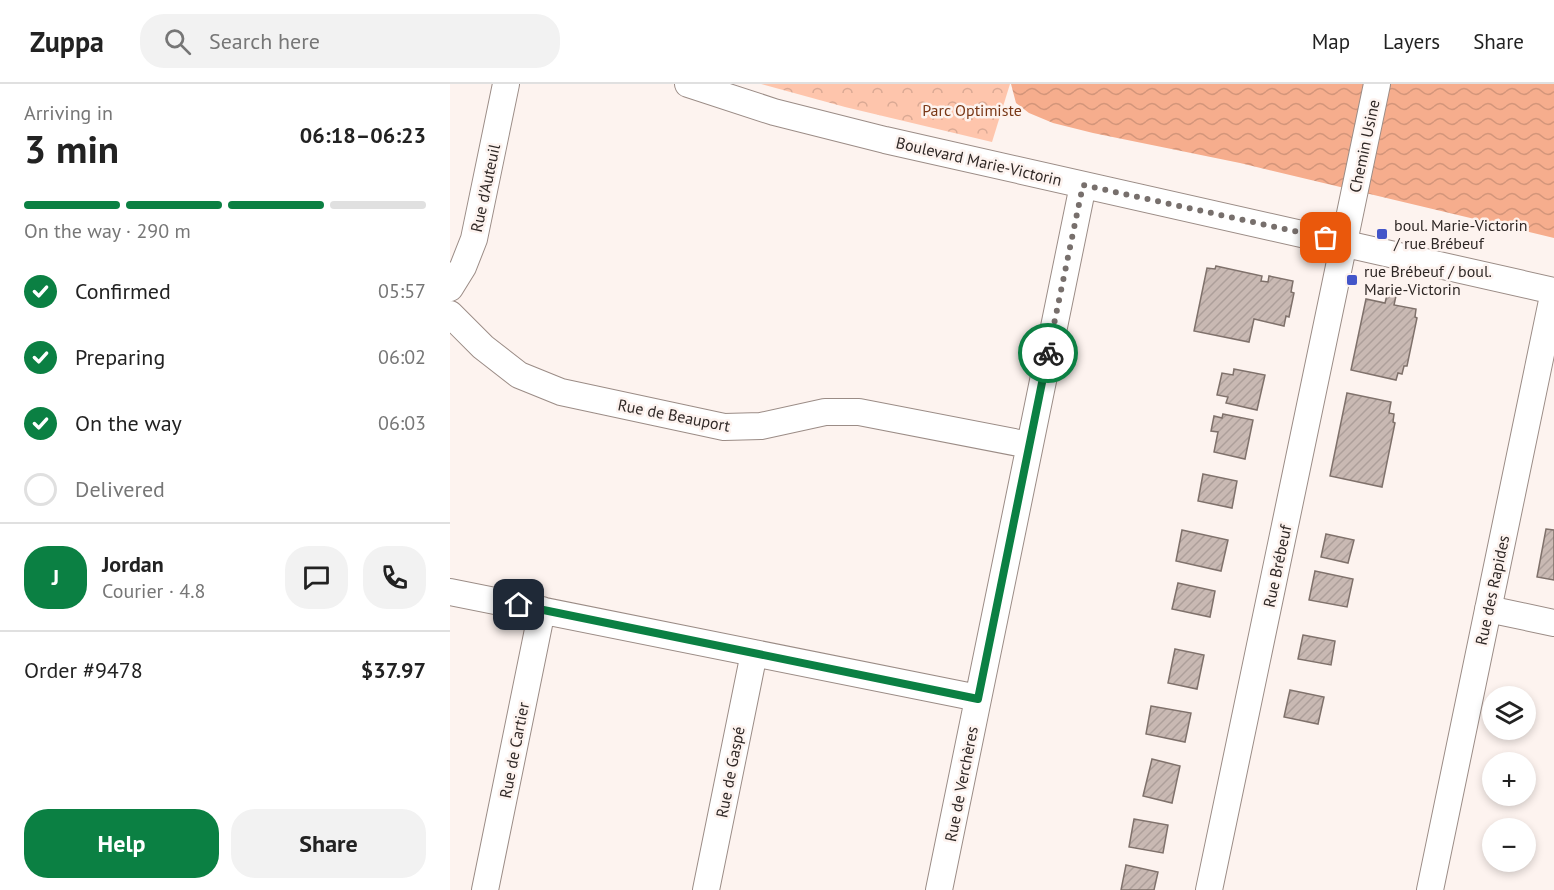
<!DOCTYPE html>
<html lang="en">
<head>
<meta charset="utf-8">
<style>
  :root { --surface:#fff; --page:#f2f2f2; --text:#222; --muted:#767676; --line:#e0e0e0; --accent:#0b8043 }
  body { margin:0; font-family:"PT Sans",sans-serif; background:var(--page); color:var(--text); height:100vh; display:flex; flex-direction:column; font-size:22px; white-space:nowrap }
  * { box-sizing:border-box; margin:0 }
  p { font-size:20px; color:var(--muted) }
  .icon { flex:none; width:33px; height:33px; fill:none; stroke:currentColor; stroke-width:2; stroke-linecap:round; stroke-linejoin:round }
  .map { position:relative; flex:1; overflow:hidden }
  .panel { display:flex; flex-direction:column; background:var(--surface); width:450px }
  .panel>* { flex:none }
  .tools { position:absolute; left:1032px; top:602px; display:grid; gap:12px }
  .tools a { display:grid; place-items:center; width:54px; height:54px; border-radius:50%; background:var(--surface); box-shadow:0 3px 9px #0003; font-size:30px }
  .pin { position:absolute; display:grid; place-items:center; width:51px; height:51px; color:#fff; margin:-26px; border-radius:12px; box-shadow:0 3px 9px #0006 }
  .courier { position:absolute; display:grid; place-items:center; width:60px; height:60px; margin:-30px; border:4px solid #0b8043; border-radius:50%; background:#fff; color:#222; box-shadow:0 2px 8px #0007 }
  .overview em { font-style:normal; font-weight:700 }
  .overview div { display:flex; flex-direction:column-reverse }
  .overview { display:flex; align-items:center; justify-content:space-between; height:102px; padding:0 24px }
  h1 { font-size:39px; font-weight:700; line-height:45px }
  .bar { display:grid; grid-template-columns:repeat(4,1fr); gap:9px 6px; align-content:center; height:72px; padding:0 24px }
  .bar i { height:8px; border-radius:4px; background:var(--line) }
  .bar .selected { background:var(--accent) }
  .bar p { grid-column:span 4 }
  .line { display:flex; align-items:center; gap:15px; padding:0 24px; border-top:2px solid var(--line) }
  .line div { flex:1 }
  .round { display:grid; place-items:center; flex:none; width:63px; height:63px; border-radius:24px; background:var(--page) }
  ol { padding:0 24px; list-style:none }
  li { display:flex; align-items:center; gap:18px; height:66px }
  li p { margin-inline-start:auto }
  li .icon { padding:6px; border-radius:50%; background:var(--accent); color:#fff; stroke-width:4 }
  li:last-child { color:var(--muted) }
  li i { width:33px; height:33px; border:3px solid var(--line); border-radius:50% }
  .button { display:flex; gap:12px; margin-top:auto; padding:12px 24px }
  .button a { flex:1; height:69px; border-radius:24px; background:var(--accent); color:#fff; font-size:24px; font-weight:700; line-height:69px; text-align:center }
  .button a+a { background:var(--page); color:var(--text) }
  header { display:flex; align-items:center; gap:36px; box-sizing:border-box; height:84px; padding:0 30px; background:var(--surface); border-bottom:2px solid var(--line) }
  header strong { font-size:28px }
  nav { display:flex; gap:33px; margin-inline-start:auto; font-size:21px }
  .search { width:420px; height:54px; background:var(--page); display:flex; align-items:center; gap:15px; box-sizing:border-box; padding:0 21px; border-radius:24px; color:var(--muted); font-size:22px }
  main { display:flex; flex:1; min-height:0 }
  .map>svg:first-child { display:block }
</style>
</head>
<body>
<header>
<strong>Zuppa</strong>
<div class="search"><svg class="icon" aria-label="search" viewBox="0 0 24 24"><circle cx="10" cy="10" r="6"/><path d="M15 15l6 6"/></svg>Search here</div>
<nav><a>Map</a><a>Layers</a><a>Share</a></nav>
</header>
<main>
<section class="panel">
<div class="overview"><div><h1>3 min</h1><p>Arriving in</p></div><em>06:18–06:23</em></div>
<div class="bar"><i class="selected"></i><i class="selected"></i><i class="selected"></i><i></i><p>On the way · 290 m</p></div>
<ol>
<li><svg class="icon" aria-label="check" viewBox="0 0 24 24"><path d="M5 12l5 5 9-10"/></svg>Confirmed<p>05:57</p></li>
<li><svg class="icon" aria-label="check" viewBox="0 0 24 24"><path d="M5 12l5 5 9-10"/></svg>Preparing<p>06:02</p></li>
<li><svg class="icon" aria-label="check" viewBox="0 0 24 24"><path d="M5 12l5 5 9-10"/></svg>On the way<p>06:03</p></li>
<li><i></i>Delivered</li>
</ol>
<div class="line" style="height:108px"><b class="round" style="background:var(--accent);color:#fff">J</b><div><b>Jordan</b><p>Courier · 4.8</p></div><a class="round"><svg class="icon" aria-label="chat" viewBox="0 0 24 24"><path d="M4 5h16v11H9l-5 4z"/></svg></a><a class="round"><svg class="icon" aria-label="phone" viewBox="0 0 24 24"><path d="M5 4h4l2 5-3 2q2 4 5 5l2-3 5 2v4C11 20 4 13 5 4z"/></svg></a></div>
<div class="line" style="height:78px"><div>Order #9478</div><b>$37.97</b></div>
<div class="button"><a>Help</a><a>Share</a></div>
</section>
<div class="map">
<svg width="1104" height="806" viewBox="0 0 1104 806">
  <defs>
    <pattern id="forest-crowns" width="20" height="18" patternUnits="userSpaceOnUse" patternTransform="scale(1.5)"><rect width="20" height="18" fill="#fec5ac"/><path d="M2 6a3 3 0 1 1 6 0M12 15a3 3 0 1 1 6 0" fill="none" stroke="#daa994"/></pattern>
    <pattern id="water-waves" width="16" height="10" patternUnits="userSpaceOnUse" patternTransform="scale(1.5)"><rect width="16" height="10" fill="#f6ad8d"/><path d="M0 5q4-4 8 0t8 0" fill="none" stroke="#d3957a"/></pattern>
    <pattern id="building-hatch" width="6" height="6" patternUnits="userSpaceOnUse" patternTransform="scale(1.5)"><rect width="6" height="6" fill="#c9b9b3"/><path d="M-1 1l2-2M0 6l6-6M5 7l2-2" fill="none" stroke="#ad9f9a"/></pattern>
  </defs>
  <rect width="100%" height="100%" fill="#fdf3ef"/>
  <path fill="url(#forest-crowns)" d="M 311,0 L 560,0 L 542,58 L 395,23 Z"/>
  <path fill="url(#water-waves)" d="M 561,0 L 1104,0 L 1104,154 L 790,79 L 643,49 L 603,39 L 579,29 L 566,19 Z"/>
  <path fill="url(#building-hatch)" stroke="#7f716b" stroke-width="1.5" d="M 766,182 L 812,192 L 811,197 L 818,198 L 819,192 L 843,197 L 841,208 L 844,209 L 839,233 L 836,232 L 834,242 L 804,235 L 799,258 L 744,247 L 757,184 L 765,185 Z
    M 937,211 L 946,212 L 944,221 L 966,225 L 965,233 L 967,234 L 957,282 L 954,282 L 952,290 L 948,289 L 946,296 L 901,286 L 916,215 L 935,219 Z
    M 784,285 L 815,291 L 807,326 L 776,319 L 778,313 L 767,311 L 772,289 L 783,291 Z
    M 897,309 L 941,318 L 939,329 L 944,330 L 943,338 L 945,339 L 932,403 L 880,392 Z
    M 773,330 L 803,336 L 795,375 L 764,368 L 768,348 L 761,347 L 764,332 L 772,334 Z
    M 753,390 L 787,397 L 782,424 L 748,417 Z
    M 1096,445 L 1104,446 L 1104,496 L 1087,493 Z
    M 732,446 L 778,456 L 771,487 L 726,477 Z
    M 876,450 L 904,456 L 898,479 L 871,473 Z
    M 865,487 L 903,495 L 897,523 L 859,516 Z
    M 728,499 L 765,507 L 760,533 L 722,525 Z
    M 853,551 L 885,557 L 881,581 L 848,575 Z
    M 725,565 L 754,571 L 747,605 L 718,599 Z
    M 840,606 L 874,613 L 868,640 L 834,633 Z
    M 701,622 L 741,629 L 735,658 L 696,650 Z
    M 702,675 L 730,682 L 722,719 L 693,712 Z
    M 684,735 L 718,741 L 713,769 L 679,763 Z
    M 676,781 L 708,788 L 704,806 L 671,806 Z"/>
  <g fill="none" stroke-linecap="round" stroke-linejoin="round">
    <g stroke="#9b8c86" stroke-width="28">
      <path id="minor" d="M 238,0 L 324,28 L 435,56 L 1104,207
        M 0,204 L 13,183 L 24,155 L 56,0
        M 0,230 L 33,263 L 69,291 L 111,308 L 274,343 L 311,342 L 375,328 L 409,328 L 579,361
        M 0,508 L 528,614
        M 1038,525 L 1104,539
        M 35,806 L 92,526
        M 256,806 L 304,569
        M 489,806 L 633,101
        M 759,806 L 927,0
        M 980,806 L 1104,207"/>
    </g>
    <use href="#minor" stroke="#fff" stroke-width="26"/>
  </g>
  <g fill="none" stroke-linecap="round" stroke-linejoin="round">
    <path stroke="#776f6c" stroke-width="6" stroke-dasharray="0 10.8" d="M 598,269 L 633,101 L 876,154"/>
    <path stroke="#0b8043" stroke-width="8" d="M 69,521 L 528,615 L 598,269"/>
  </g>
  <g fill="#4355c9" stroke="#fdf3ef" stroke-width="2">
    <rect x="926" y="144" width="12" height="12" rx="3"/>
    <rect x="896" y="190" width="12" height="12" rx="3"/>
  </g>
  <g text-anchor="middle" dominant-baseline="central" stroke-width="5" stroke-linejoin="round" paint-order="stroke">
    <g font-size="16" fill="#793817" stroke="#fdf3ef">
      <text x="522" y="26">Parc Optimiste</text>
    </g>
    <g font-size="16" fill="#2f2826" stroke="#fdf3ef">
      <text transform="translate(914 62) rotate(-78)">Chemin Usine</text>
      <text transform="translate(529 77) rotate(13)">Boulevard Marie-Victorin</text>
      <text transform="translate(35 104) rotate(-78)">Rue d'Auteuil</text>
      <text transform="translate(224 331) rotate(11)">Rue de Beauport</text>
      <text transform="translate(827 482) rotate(-78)">Rue Brébeuf</text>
      <text transform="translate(1042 506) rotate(-78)">Rue des Rapides</text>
      <text transform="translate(64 666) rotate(-79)">Rue de Cartier</text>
      <text transform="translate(280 688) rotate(-79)">Rue de Gaspé</text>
      <text transform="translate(511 700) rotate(-79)">Rue de Verchères</text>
    </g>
    <g font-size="16" fill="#2f2826" stroke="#fdf3ef" text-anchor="start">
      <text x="944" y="141">boul. Marie-Victorin<tspan x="944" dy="18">/ rue Brébeuf</tspan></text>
      <text x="914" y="187">rue Brébeuf / boul.<tspan x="914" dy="18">Marie-Victorin</tspan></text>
    </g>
  </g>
</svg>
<div class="tools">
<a><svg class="icon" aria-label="layers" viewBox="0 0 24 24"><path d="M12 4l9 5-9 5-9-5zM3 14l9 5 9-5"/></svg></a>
<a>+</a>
<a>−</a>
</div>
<div class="pin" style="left:876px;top:154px;background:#ea580c"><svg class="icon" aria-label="bag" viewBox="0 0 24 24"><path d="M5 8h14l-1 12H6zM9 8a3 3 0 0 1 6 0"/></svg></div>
<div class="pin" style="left:69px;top:521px;background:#1f2937"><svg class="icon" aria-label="home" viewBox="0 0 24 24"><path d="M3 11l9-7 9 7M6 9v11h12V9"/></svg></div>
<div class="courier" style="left:598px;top:269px"><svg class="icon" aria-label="bike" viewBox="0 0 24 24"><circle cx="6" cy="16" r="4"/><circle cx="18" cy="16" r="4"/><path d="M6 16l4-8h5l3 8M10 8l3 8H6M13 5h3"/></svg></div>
</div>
</main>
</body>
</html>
